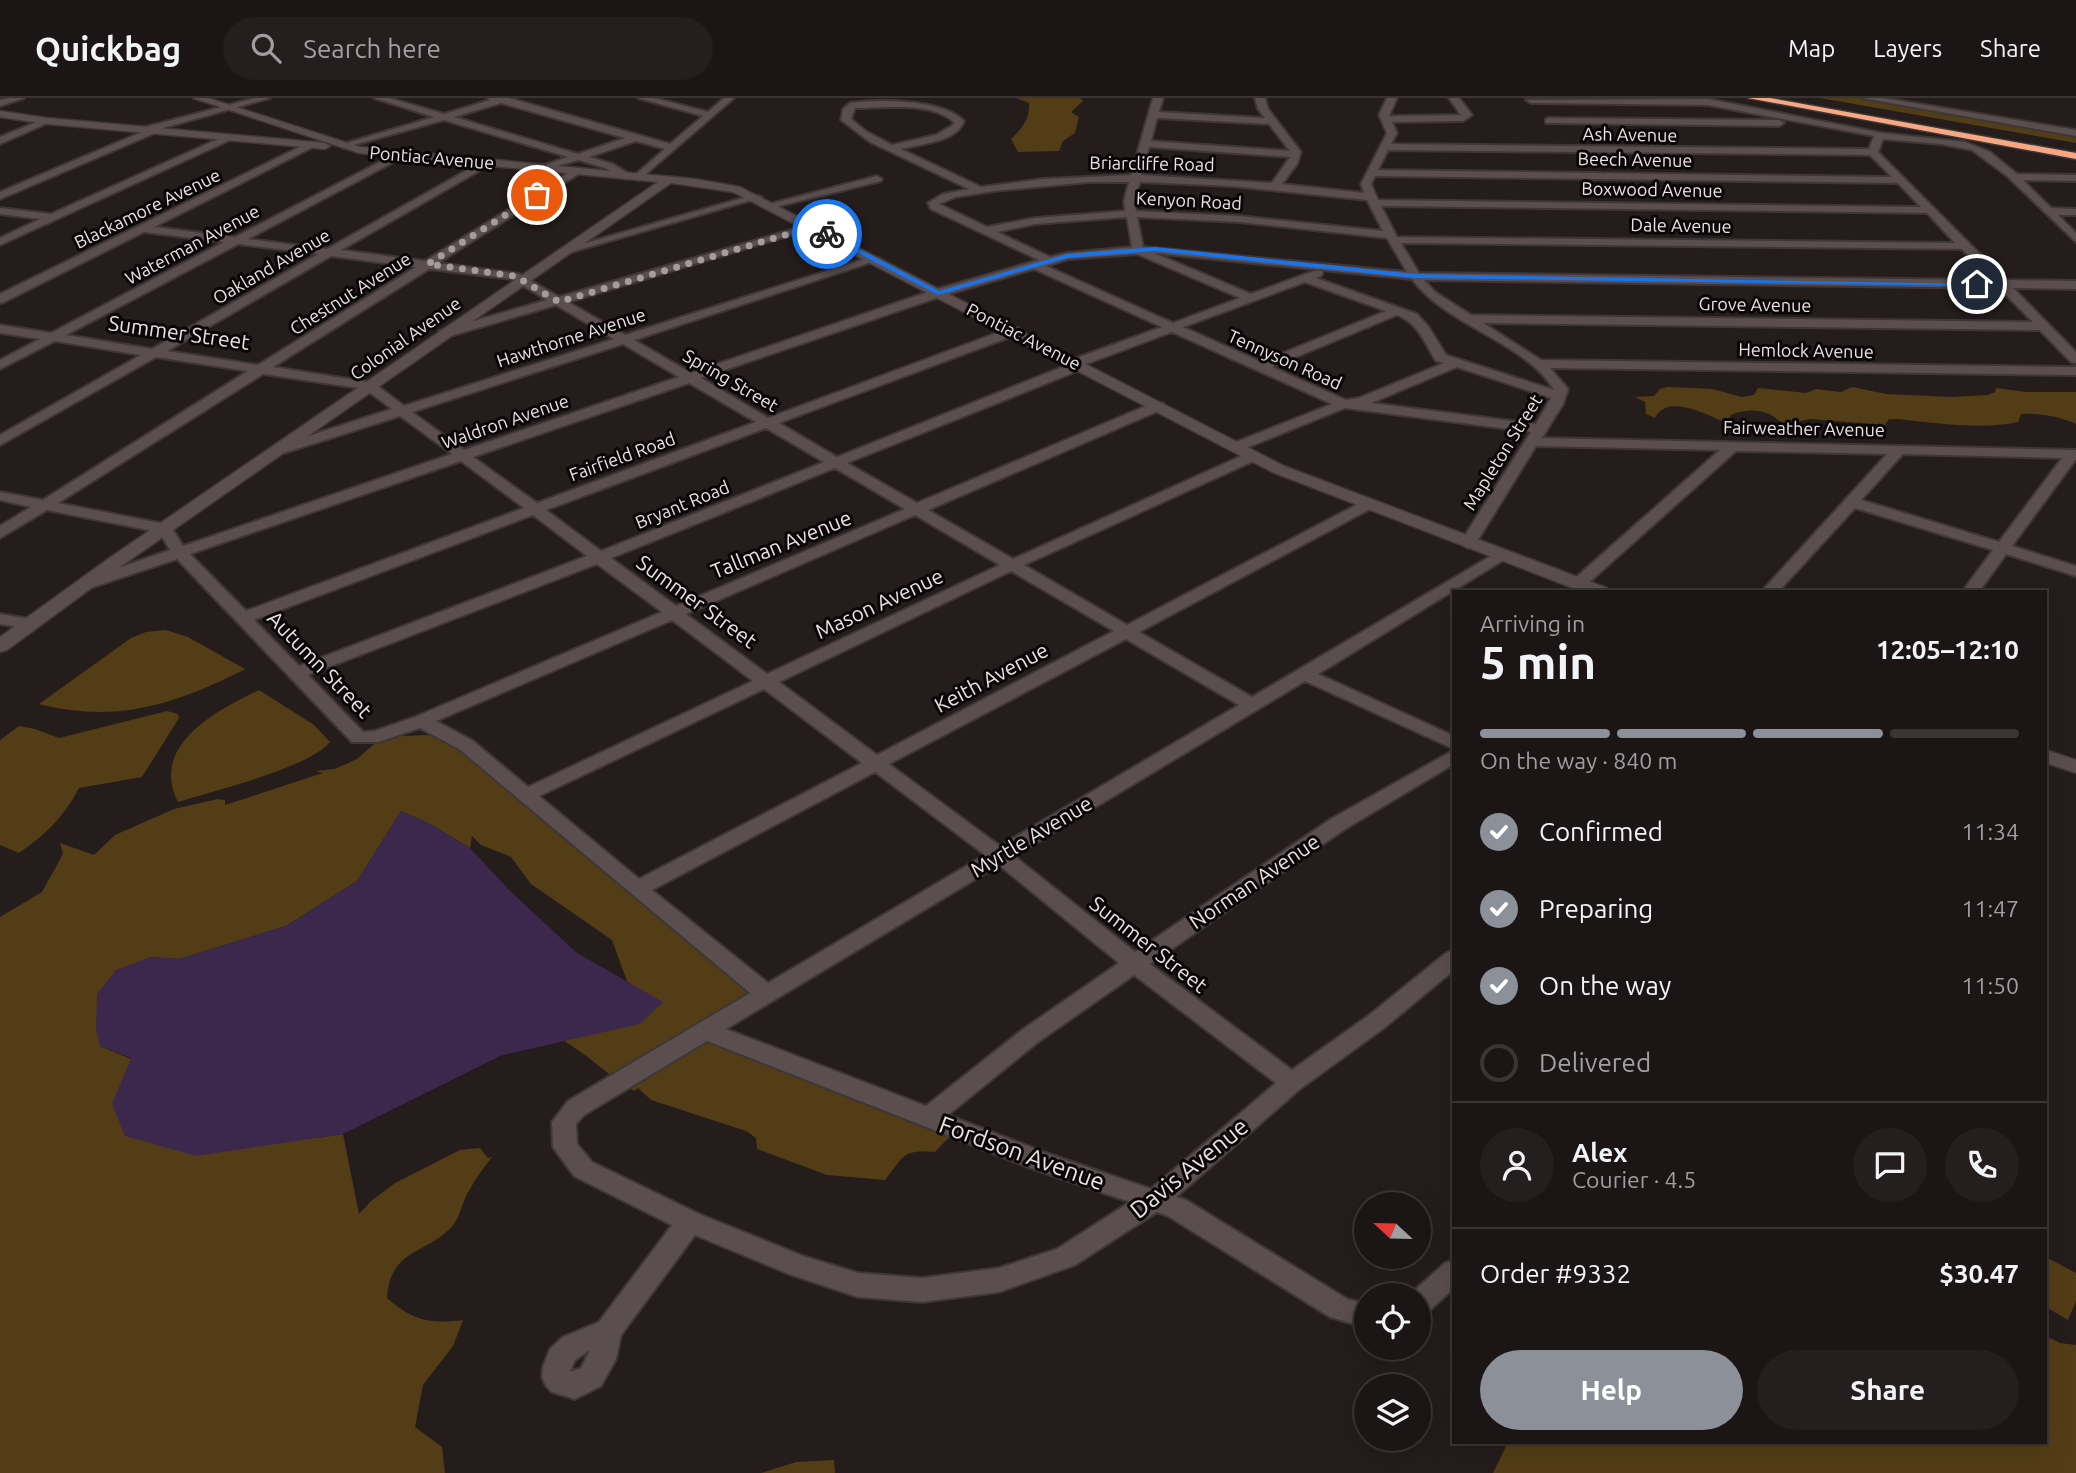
<!DOCTYPE html>
<html lang="en">
<head>
<meta charset="utf-8">
<style>
  :root { --surface:#1c1515; --page:#251e1e; --text:#f1f3f6; --muted:#a09fa0; --line:#3a3434; --accent:#8c9099 }
  body { margin:0; font-family:Ubuntu,sans-serif; background:var(--page); color:var(--text); height:100vh; display:flex; flex-direction:column; font-size:26px; white-space:nowrap }
  * { box-sizing:border-box; margin:0 }
  p { font-size:23px; color:var(--muted) }
  .icon { flex:none; width:38px; height:38px; fill:none; stroke:currentColor; stroke-width:2; stroke-linecap:round; stroke-linejoin:round }
  .map { position:relative; flex:1; overflow:hidden }
  .panel { position:absolute; left:1452px; top:492px; width:595px; height:854px; display:flex; flex-direction:column; background:var(--surface); border-radius:0px; box-shadow:0 7px 28px #0002,0 0 0 2px var(--line) }
  .panel>* { flex:none }
  .needle { width:46px; rotate:292deg }
  .fabs { position:absolute; left:1354px; top:1094px; display:grid; gap:14px }
  .fabs a { display:grid; place-items:center; width:77px; height:77px; border-radius:50%; background:var(--surface); box-shadow:0 7px 28px #0002,0 0 0 2px var(--line); font-size:35px }
  .pin { position:absolute; display:grid; place-items:center; width:60px; height:60px; color:#fff; margin:-30px; border:4px solid #fff; border-radius:50%; box-shadow:0 2px 7px #0007 }
  .courier { position:absolute; display:grid; place-items:center; width:70px; height:70px; margin:-35px; border:5px solid #1a73e8; border-radius:50%; background:#fff; color:#222; box-shadow:0 2px 9px #0007 }
  .head em { font-style:normal; font-weight:600 }
  .head div { display:flex; flex-direction:column-reverse }
  .head { display:flex; align-items:center; justify-content:space-between; height:119px; padding:0 28px }
  h1 { font-size:46px; font-weight:600; line-height:52px }
  .bar { display:grid; grid-template-columns:repeat(4,1fr); gap:10px 7px; align-content:center; height:84px; padding:0 28px }
  .bar i { height:9px; border-radius:5px; background:var(--line) }
  .bar .active { background:var(--accent) }
  .bar p { grid-column:span 4 }
  .line { display:flex; align-items:center; gap:18px; padding:0 28px; border-top:2px solid var(--line) }
  .line div { flex:1 }
  .round { display:grid; place-items:center; flex:none; width:74px; height:74px; border-radius:37px; background:var(--page) }
  ol { padding:0 28px; list-style:none }
  li { display:flex; align-items:center; gap:21px; height:77px }
  li p { margin-inline-start:auto }
  li .icon { padding:7px; border-radius:50%; background:var(--accent); color:#fff; stroke-width:4 }
  li:last-child { color:var(--muted) }
  li i { width:38px; height:38px; border:4px solid var(--line); border-radius:50% }
  .button { display:flex; gap:14px; margin-top:auto; padding:14px 28px }
  .button a { flex:1; height:80px; border-radius:42px; background:var(--accent); color:#fff; font-size:28px; font-weight:600; line-height:80px; text-align:center }
  .button a+a { background:var(--page); color:var(--text) }
  header { display:flex; align-items:center; gap:42px; box-sizing:border-box; height:98px; padding:0 35px; background:var(--surface); border-bottom:2px solid var(--line) }
  header strong { font-size:33px }
  nav { display:flex; gap:38px; margin-inline-start:auto; font-size:24px }
  .search { width:490px; height:63px; background:var(--page); display:flex; align-items:center; gap:18px; box-sizing:border-box; padding:0 24px; border-radius:38px; color:var(--muted); font-size:26px }
  .map>svg:first-child { display:block }
</style>
</head>
<body>
<header>
<strong>Quickbag</strong>
<div class="search"><svg class="icon" aria-label="search" viewBox="0 0 24 24"><circle cx="10" cy="10" r="6"/><path d="M15 15l6 6"/></svg>Search here</div>
<nav><a>Map</a><a>Layers</a><a>Share</a></nav>
</header>
<div class="map">
<svg width="2076" height="1375" viewBox="0 0 2076 1375">
  <rect width="100%" height="100%" fill="#251c1c"/>
  <path fill="#533d17" d="M 1016,0 L 1080,0 L 1083,3 L 1071,14 L 1079,19 L 1075,35 L 1063,43 L 1059,53 L 1018,54 L 1011,41 C 1022,30 1030,21 1029,5 Z
    M 1820,0 L 1867,0 L 2076,35 L 2076,45 Z
    M 1668,289 L 1712,291 L 1742,299 L 1754,297 L 1758,290 L 1806,295 L 1816,291 L 1841,294 L 1852,289 L 1886,296 L 1951,299 L 1988,297 L 1995,294 L 1996,290 L 2026,294 L 2076,294 L 2076,326 C 2060,318 2039,315 2021,316 L 2018,324 C 1982,332 1934,325 1897,321 L 1889,321 L 1885,327 L 1810,321 L 1783,327 C 1771,311 1749,309 1731,317 L 1727,325 C 1709,318 1667,294 1655,320 L 1646,316 L 1645,304 L 1635,299 L 1654,298 L 1660,291 Z
    M 166,532 L 188,539 L 245,571 C 176,606 118,626 39,606 L 131,540 L 146,534 Z
    M 259,592 L 314,627 L 330,644 C 309,670 213,693 178,704 C 149,647 217,612 259,592 Z
    M 167,613 L 178,616 L 179,620 L 142,679 L 79,690 C 64,719 45,737 19,755 L 0,747 L 0,642 L 19,628 L 35,631 L 59,640 Z
    M 427,637 L 446,639 L 762,894 L 710,927 L 958,1030 L 935,1054 C 902,1052 905,1057 885,1082 L 827,1077 L 757,1051 L 756,1040 L 746,1033 L 651,1002 L 638,990 L 634,993 C 617,983 604,972 589,960 C 576,950 565,945 554,933 L 632,897 L 612,842 L 531,786 L 511,759 L 481,747 L 472,738 L 470,750 L 432,727 L 401,713 L 357,783 L 286,828 L 179,861 L 150,859 L 100,948 L 318,1040 L 343,1036 L 359,1116 L 371,1103 L 395,1085 L 460,1052 L 480,1050 L 488,1060 L 492,1059 C 484,1069 476,1080 470,1091 C 463,1101 461,1116 454,1126 C 430,1156 390,1149 387,1200 C 413,1223 430,1226 463,1222 L 453,1248 L 423,1287 L 415,1329 L 442,1349 L 445,1375 L 0,1375 L 0,819 L 42,794 L 63,756 L 60,745 L 94,757 L 115,737 L 174,711 L 218,701 L 225,702 L 225,707 L 323,675 L 315,673 L 335,671 L 357,661 L 382,639 Z
    M 2046,1159 L 2076,1175 L 2076,1203 L 2068,1222 L 2046,1209 Z
    M 2046,1238 L 2060,1245 L 2076,1247 L 2076,1375 L 1493,1375 L 1508,1344 L 2046,1344 Z
    M 834,1362 L 835,1375 L 761,1375 L 796,1364 Z"/>
  <path fill="#3b284c" d="M 401,713 L 432,727 L 470,750 L 510,793 L 577,855 L 663,904 L 640,926 L 502,957 L 343,1036 L 196,1058 L 125,1038 L 112,1006 L 131,960 L 100,948 L 96,931 L 97,896 L 116,872 L 150,859 L 179,861 L 286,828 L 357,783 Z"/>
  <g fill="none" stroke-linecap="round" stroke-linejoin="round">
    <g stroke="#3e3637" stroke-width="4">
      <path id="street" d="M 8,0 L 24,0 L 0,8 L 0,2 Z
        M 255,0 L 270,0 L 156,32 L 155,35 L 0,101 L 0,94 L 142,34 L 142,30 Z
        M 374,0 L 389,0 L 444,16 L 490,2 L 487,0 L 509,0 L 670,46 L 703,18 L 638,0 L 654,0 L 708,14 L 724,0 L 734,0 L 639,82 L 634,79 L 635,77 L 665,51 L 636,43 L 589,59 L 613,66 L 629,76 L 630,78 L 625,81 L 605,70 L 579,62 L 542,72 L 542,68 L 568,59 L 444,22 L 343,50 L 343,46 L 434,19 ZM 501,5 L 625,40 L 578,56 L 454,19 Z
        M 1153,0 L 1163,0 L 1159,14 L 1265,20 L 1258,11 L 1255,0 L 1265,0 L 1268,11 L 1301,54 L 1297,66 L 1282,86 L 1364,95 L 1361,86 L 1387,35 L 1379,17 L 1387,0 L 1397,0 L 1389,18 L 1461,17 L 1449,0 L 1459,0 L 1472,17 L 1463,23 L 1392,24 L 1397,35 L 1391,46 L 1869,51 L 1874,38 L 1708,7 L 1531,5 L 1526,2 L 1708,1 L 1882,35 L 1965,44 L 1990,54 L 2017,76 L 2076,77 L 2076,83 L 2023,82 L 2051,110 L 2076,111 L 2076,117 L 2058,117 L 2076,135 L 2076,144 L 2007,78 L 1972,52 L 1941,46 L 1883,41 L 1878,54 L 2006,182 L 2076,183 L 2076,191 L 2013,190 L 2076,254 L 2076,265 L 2071,264 L 2040,232 L 1483,225 L 1541,262 L 2076,269 L 2076,277 L 1550,270 L 1568,291 L 1563,306 L 1542,340 L 2076,352 L 2076,361 L 2012,448 L 2076,468 L 2076,478 L 2006,456 L 1979,494 L 1962,494 L 1993,452 L 1855,410 L 1778,494 L 1761,494 L 1887,356 L 1736,353 L 1585,488 L 1573,488 L 1571,485 L 1573,482 L 1720,352 L 1536,348 L 1476,445 L 1468,450 L 1460,445 L 1531,334 L 1345,310 L 1241,352 L 1231,352 L 1231,346 L 1332,306 L 1172,234 L 1086,266 L 1085,270 L 847,365 L 917,405 L 1153,305 L 1163,305 L 1163,311 L 928,412 L 1013,461 L 1248,355 L 1258,355 L 1260,358 L 1258,361 L 1024,467 L 1127,527 L 1362,404 L 1372,404 L 1375,407 L 1372,410 L 1139,534 L 1252,599 L 1496,455 L 1502,453 L 1510,458 L 1318,576 L 1454,638 L 1454,651 L 1305,583 L 1014,758 L 1135,854 L 1331,721 L 1454,652 L 1454,666 L 1345,731 L 1150,866 L 1292,972 L 1368,918 L 1446,855 L 1454,852 L 1454,872 L 1384,930 L 1300,991 L 1176,1099 L 1186,1102 L 1347,1201 L 1367,1206 L 1367,1230 L 1330,1219 L 1168,1118 L 1157,1114 L 1075,1167 L 999,1194 L 922,1204 L 858,1199 L 789,1176 L 695,1137 L 621,1237 L 616,1261 L 601,1288 L 575,1301 L 552,1294 L 546,1288 L 542,1279 L 543,1269 L 550,1251 L 563,1239 L 599,1224 L 672,1127 L 574,1078 L 553,1049 L 552,1024 L 568,1003 L 750,895 L 459,651 L 420,630 L 378,644 L 352,644 L 177,461 L 84,492 L 76,487 L 78,484 L 170,452 L 159,434 L 47,412 L 0,440 L 0,428 L 31,409 L 0,402 L 0,394 L 43,402 L 248,273 L 156,259 L 0,347 L 0,337 L 141,257 L 55,243 L 0,271 L 0,262 L 40,241 L 0,235 L 0,227 L 51,235 L 224,144 L 144,134 L 4,204 L 0,205 L 0,196 L 308,45 L 311,46 L 311,50 L 154,129 L 235,139 L 401,53 L 405,54 L 405,58 L 248,141 L 327,151 L 487,61 L 491,62 L 491,66 L 341,152 L 425,163 L 576,70 L 580,71 L 580,75 L 438,165 L 519,176 L 559,199 L 808,127 L 817,129 L 568,204 L 625,237 L 871,159 L 881,161 L 634,242 L 691,275 L 934,192 L 1039,162 L 931,111 L 928,105 L 943,96 L 969,91 L 870,44 L 841,22 L 843,11 L 850,5 C 879,1 943,1 964,23 C 957,44 920,46 901,51 L 981,89 L 1042,81 L 1131,77 ZM 855,10 C 885,10 930,3 954,24 L 953,27 L 936,37 L 892,47 L 867,34 L 851,21 ZM 1157,20 L 1269,26 L 1290,53 L 1151,43 ZM 1149,49 L 1290,59 L 1272,85 L 1141,77 ZM 1388,52 L 1870,57 L 1892,79 L 1378,72 ZM 1375,78 L 1898,85 L 1921,109 L 1378,102 L 1371,86 ZM 1089,84 L 1129,84 L 1124,103 L 1125,113 L 1035,120 L 987,129 L 939,106 L 956,99 L 994,93 ZM 1140,84 L 1231,88 L 1367,102 L 1383,133 L 1239,118 L 1136,113 L 1134,103 ZM 1381,108 L 1927,115 L 1955,145 L 1397,139 ZM 1127,119 L 1132,149 L 1067,155 L 1050,159 L 997,134 L 1035,126 ZM 1137,119 L 1239,124 L 1387,140 L 1407,174 L 1143,149 ZM 1401,145 L 1962,151 L 1992,182 L 1419,175 ZM 238,146 L 318,156 L 152,251 L 66,237 ZM 1154,155 L 1412,181 C 1446,228 1526,244 1554,292 L 1446,257 L 1428,228 L 1417,216 L 1316,180 L 1322,177 L 1322,173 L 1314,173 L 1251,196 ZM 1137,156 L 1240,200 L 1173,225 L 1046,168 L 1068,161 ZM 331,158 L 416,169 L 258,267 L 167,253 ZM 429,171 L 512,181 L 547,202 L 439,233 L 439,239 L 447,239 L 556,207 L 614,241 L 404,308 L 374,285 L 273,269 ZM 1034,171 L 1162,229 L 1071,262 L 1070,266 L 837,359 L 779,325 L 1018,236 L 1018,230 L 1010,230 L 768,320 L 701,280 L 942,198 ZM 1424,182 L 1999,190 L 2033,224 L 1471,217 L 1435,194 ZM 1305,184 L 1386,213 L 1261,264 L 1183,229 ZM 1397,217 C 1418,225 1425,245 1436,263 L 1444,265 L 1359,300 L 1346,302 L 1272,269 ZM 623,246 L 679,279 L 464,352 L 412,314 ZM 1457,269 L 1551,300 L 1536,326 L 1371,305 ZM 263,276 L 365,291 L 392,311 L 274,349 L 274,355 L 284,355 L 400,318 L 452,356 L 183,448 L 170,427 L 58,405 ZM 689,285 L 756,324 L 537,405 L 473,359 ZM 766,330 L 824,364 L 601,453 L 546,412 ZM 1903,356 L 2062,360 L 1999,444 L 1861,402 ZM 461,363 L 524,410 L 246,513 L 190,456 ZM 835,370 L 905,411 L 676,508 L 611,460 ZM 533,417 L 587,458 L 299,568 L 254,522 ZM 915,417 L 1000,467 L 767,576 L 686,516 ZM 597,466 L 662,514 L 415,619 L 375,633 L 363,634 L 308,577 ZM 1011,473 L 1114,533 L 877,657 L 779,584 ZM 672,522 L 753,583 L 528,689 L 473,643 L 436,623 ZM 1126,541 L 1239,607 L 1000,748 L 889,666 ZM 764,591 L 862,665 L 639,781 L 539,698 ZM 875,674 L 985,757 L 768,885 L 652,792 ZM 999,767 L 1119,865 L 1022,932 L 926,1008 L 726,931 ZM 1134,877 L 1276,985 L 1151,1091 L 1046,1055 L 948,1017 L 1038,944 ZM 707,943 L 1028,1069 L 1130,1104 L 1057,1151 L 999,1170 L 922,1180 L 858,1175 L 803,1158 L 699,1116 L 592,1064 L 577,1046 L 576,1026 L 584,1017 ZM 590,1252 L 581,1270 L 570,1274 L 575,1262 Z
        M 1862,0 L 1883,0 L 2076,32 L 2076,38 Z
        M 1549,20 L 1779,22 L 1784,25 L 1779,28 L 1546,25 L 1546,21 Z
        M 44,21 L 52,23 L 0,46 L 0,39 Z
        M 227,37 L 232,40 L 230,42 L 0,147 L 0,140 L 40,121 L 0,116 L 0,110 L 51,116 Z
        M 877,78 L 882,81 L 881,83 L 771,110 L 766,107 Z
        M 753,97 L 762,99 L 568,155 L 558,153 Z
        M 0,516 L 36,522 L 38,526 L 30,531 L 0,526 Z
        M 1454,1162 L 1454,1190 L 1429,1213 L 1419,1217 L 1419,1197 L 1409,1197 L 1445,1165 Z"/>
    </g>
    <g stroke="#3e3637" stroke-width="3">
      <path id="secondary" d="M 193,0 L 208,0 L 360,49 L 695,81 L 740,89 L 1284,368 L 1607,490 L 1610,494 L 1583,494 L 1272,374 L 733,94 L 671,85 L 120,469 L 7,552 L 0,554 L 0,539 L 108,461 L 658,84 L 359,55 Z
        M 0,13 L 47,20 L 325,45 L 330,48 L 325,51 L 47,26 L 0,19 Z
        M 2046,652 L 2076,662 L 2076,675 L 2046,665 Z"/>
    </g>
    <g stroke="#3e3637" stroke-width="3">
      <path id="highway" d="M 1748,0 L 1770,0 L 2076,55 L 2076,61 Z"/>
    </g>
    <use href="#street" fill="#5a4e4f" fill-rule="evenodd"/>
    <use href="#secondary" fill="#5a4e4f" fill-rule="evenodd"/>
    <use href="#highway" fill="#f7a781" fill-rule="evenodd"/>
  </g>
  <path fill="#1a73e8" d="M 827,134 L 939,193 L 1067,156 L 1155,149 L 1415,176 L 1980,186 L 1977,188 L 1415,180 L 1155,153 L 1067,160 L 938,197 L 825,138 Z"/>
  <g fill="none" stroke-linecap="round" stroke-linejoin="round">
    <path stroke="#a49c9d" stroke-width="7" stroke-dasharray="0 12.6" d="M 537,97 L 428,166 L 515,178 L 559,204 L 812,129 L 827,136"/>
  </g>
  <g text-anchor="middle" dominant-baseline="central" stroke-width="6" stroke-linejoin="round" paint-order="stroke">
    <g font-size="18" fill="#e9e1e2" stroke="#0b0708">
      <text transform="translate(1630 36) rotate(1)">Ash Avenue</text>
      <text transform="translate(432 59) rotate(5)">Pontiac Avenue</text>
      <text transform="translate(1635 61) rotate(1)">Beech Avenue</text>
      <text transform="translate(1152 65) rotate(1)">Briarcliffe Road</text>
      <text transform="translate(1652 91) rotate(1)">Boxwood Avenue</text>
      <text transform="translate(1189 102) rotate(3)">Kenyon Road</text>
      <text transform="translate(147 110) rotate(-26)">Blackamore Avenue</text>
      <text transform="translate(1681 127) rotate(1)">Dale Avenue</text>
      <text transform="translate(192 146) rotate(-28)">Waterman Avenue</text>
      <text transform="translate(271 168) rotate(-30)">Oakland Avenue</text>
      <text transform="translate(350 195) rotate(-32)">Chestnut Avenue</text>
      <text transform="translate(1755 206) rotate(1)">Grove Avenue</text>
      <text transform="translate(1024 238) rotate(27)">Pontiac Avenue</text>
      <text transform="translate(571 239) rotate(-18)">Hawthorne Avenue</text>
      <text transform="translate(405 240) rotate(-35)">Colonial Avenue</text>
      <text transform="translate(1806 252) rotate(1)">Hemlock Avenue</text>
      <text transform="translate(1285 261) rotate(24)">Tennyson Road</text>
      <text transform="translate(731 282) rotate(30)">Spring Street</text>
      <text transform="translate(505 323) rotate(-19)">Waldron Avenue</text>
      <text transform="translate(1804 330) rotate(1)">Fairweather Avenue</text>
      <text transform="translate(1502 354) rotate(-58)">Mapleton Street</text>
      <text transform="translate(622 358) rotate(-20)">Fairfield Road</text>
      <text transform="translate(682 406) rotate(-22)">Bryant Road</text>
    </g>
    <g font-size="21" fill="#e9e1e2" stroke="#0b0708">
      <text transform="translate(179 234) rotate(8)">Summer Street</text>
      <text transform="translate(781 446) rotate(-22)">Tallman Avenue</text>
      <text transform="translate(697 503) rotate(36)">Summer Street</text>
      <text transform="translate(879 505) rotate(-25)">Mason Avenue</text>
      <text transform="translate(320 566) rotate(46)">Autumn Street</text>
      <text transform="translate(991 579) rotate(-28)">Keith Avenue</text>
      <text transform="translate(1031 738) rotate(-31)">Myrtle Avenue</text>
      <text transform="translate(1254 783) rotate(-34)">Norman Avenue</text>
      <text transform="translate(1149 846) rotate(38)">Summer Street</text>
    </g>
    <g font-size="24" fill="#e9e1e2" stroke="#0b0708">
      <text transform="translate(1022 1055) rotate(20)">Fordson Avenue</text>
      <text transform="translate(1189 1070) rotate(-39)">Davis Avenue</text>
    </g>
  </g>
</svg>
<div class="fabs">
<a><svg class="needle" viewBox="-14 -14 28 28"><path d="M0-13l5 13h-10z" fill="#e53935"/><path d="M0 13l5-13h-10z" fill="#a09fa0"/></svg></a>
<a><svg class="icon" aria-label="locate" viewBox="0 0 24 24"><circle cx="12" cy="12" r="6"/><path d="M12 2v4M12 18v4M2 12h4M18 12h4"/></svg></a>
<a><svg class="icon" aria-label="layers" viewBox="0 0 24 24"><path d="M12 4l9 5-9 5-9-5zM3 14l9 5 9-5"/></svg></a>
</div>
<div class="pin" style="left:537px;top:97px;background:#ea580c"><svg class="icon" aria-label="bag" viewBox="0 0 24 24"><path d="M5 8h14l-1 12H6zM9 8a3 3 0 0 1 6 0"/></svg></div>
<div class="pin" style="left:1977px;top:186px;background:#1f2937"><svg class="icon" aria-label="home" viewBox="0 0 24 24"><path d="M3 11l9-7 9 7M6 9v11h12V9"/></svg></div>
<div class="courier" style="left:827px;top:136px"><svg class="icon" aria-label="bike" viewBox="0 0 24 24"><circle cx="6" cy="16" r="4"/><circle cx="18" cy="16" r="4"/><path d="M6 16l4-8h5l3 8M10 8l3 8H6M13 5h3"/></svg></div>
<section class="panel">
<div class="head"><div><h1>5 min</h1><p>Arriving in</p></div><em>12:05–12:10</em></div>
<div class="bar"><i class="active"></i><i class="active"></i><i class="active"></i><i></i><p>On the way · 840 m</p></div>
<ol>
<li><svg class="icon" aria-label="check" viewBox="0 0 24 24"><path d="M5 12l5 5 9-10"/></svg>Confirmed<p>11:34</p></li>
<li><svg class="icon" aria-label="check" viewBox="0 0 24 24"><path d="M5 12l5 5 9-10"/></svg>Preparing<p>11:47</p></li>
<li><svg class="icon" aria-label="check" viewBox="0 0 24 24"><path d="M5 12l5 5 9-10"/></svg>On the way<p>11:50</p></li>
<li><i></i>Delivered</li>
</ol>
<div class="line" style="height:126px"><a class="round"><svg class="icon" aria-label="person" viewBox="0 0 24 24"><circle cx="12" cy="8" r="4"/><path d="M4 21q1-7 8-7t8 7"/></svg></a><div><b>Alex</b><p>Courier · 4.5</p></div><a class="round"><svg class="icon" aria-label="chat" viewBox="0 0 24 24"><path d="M4 5h16v11H9l-5 4z"/></svg></a><a class="round"><svg class="icon" aria-label="phone" viewBox="0 0 24 24"><path d="M5 4h4l2 5-3 2q2 4 5 5l2-3 5 2v4C11 20 4 13 5 4z"/></svg></a></div>
<div class="line" style="height:91px"><div>Order #9332</div><b>$30.47</b></div>
<div class="button"><a>Help</a><a>Share</a></div>
</section>
</div>
</body>
</html>
